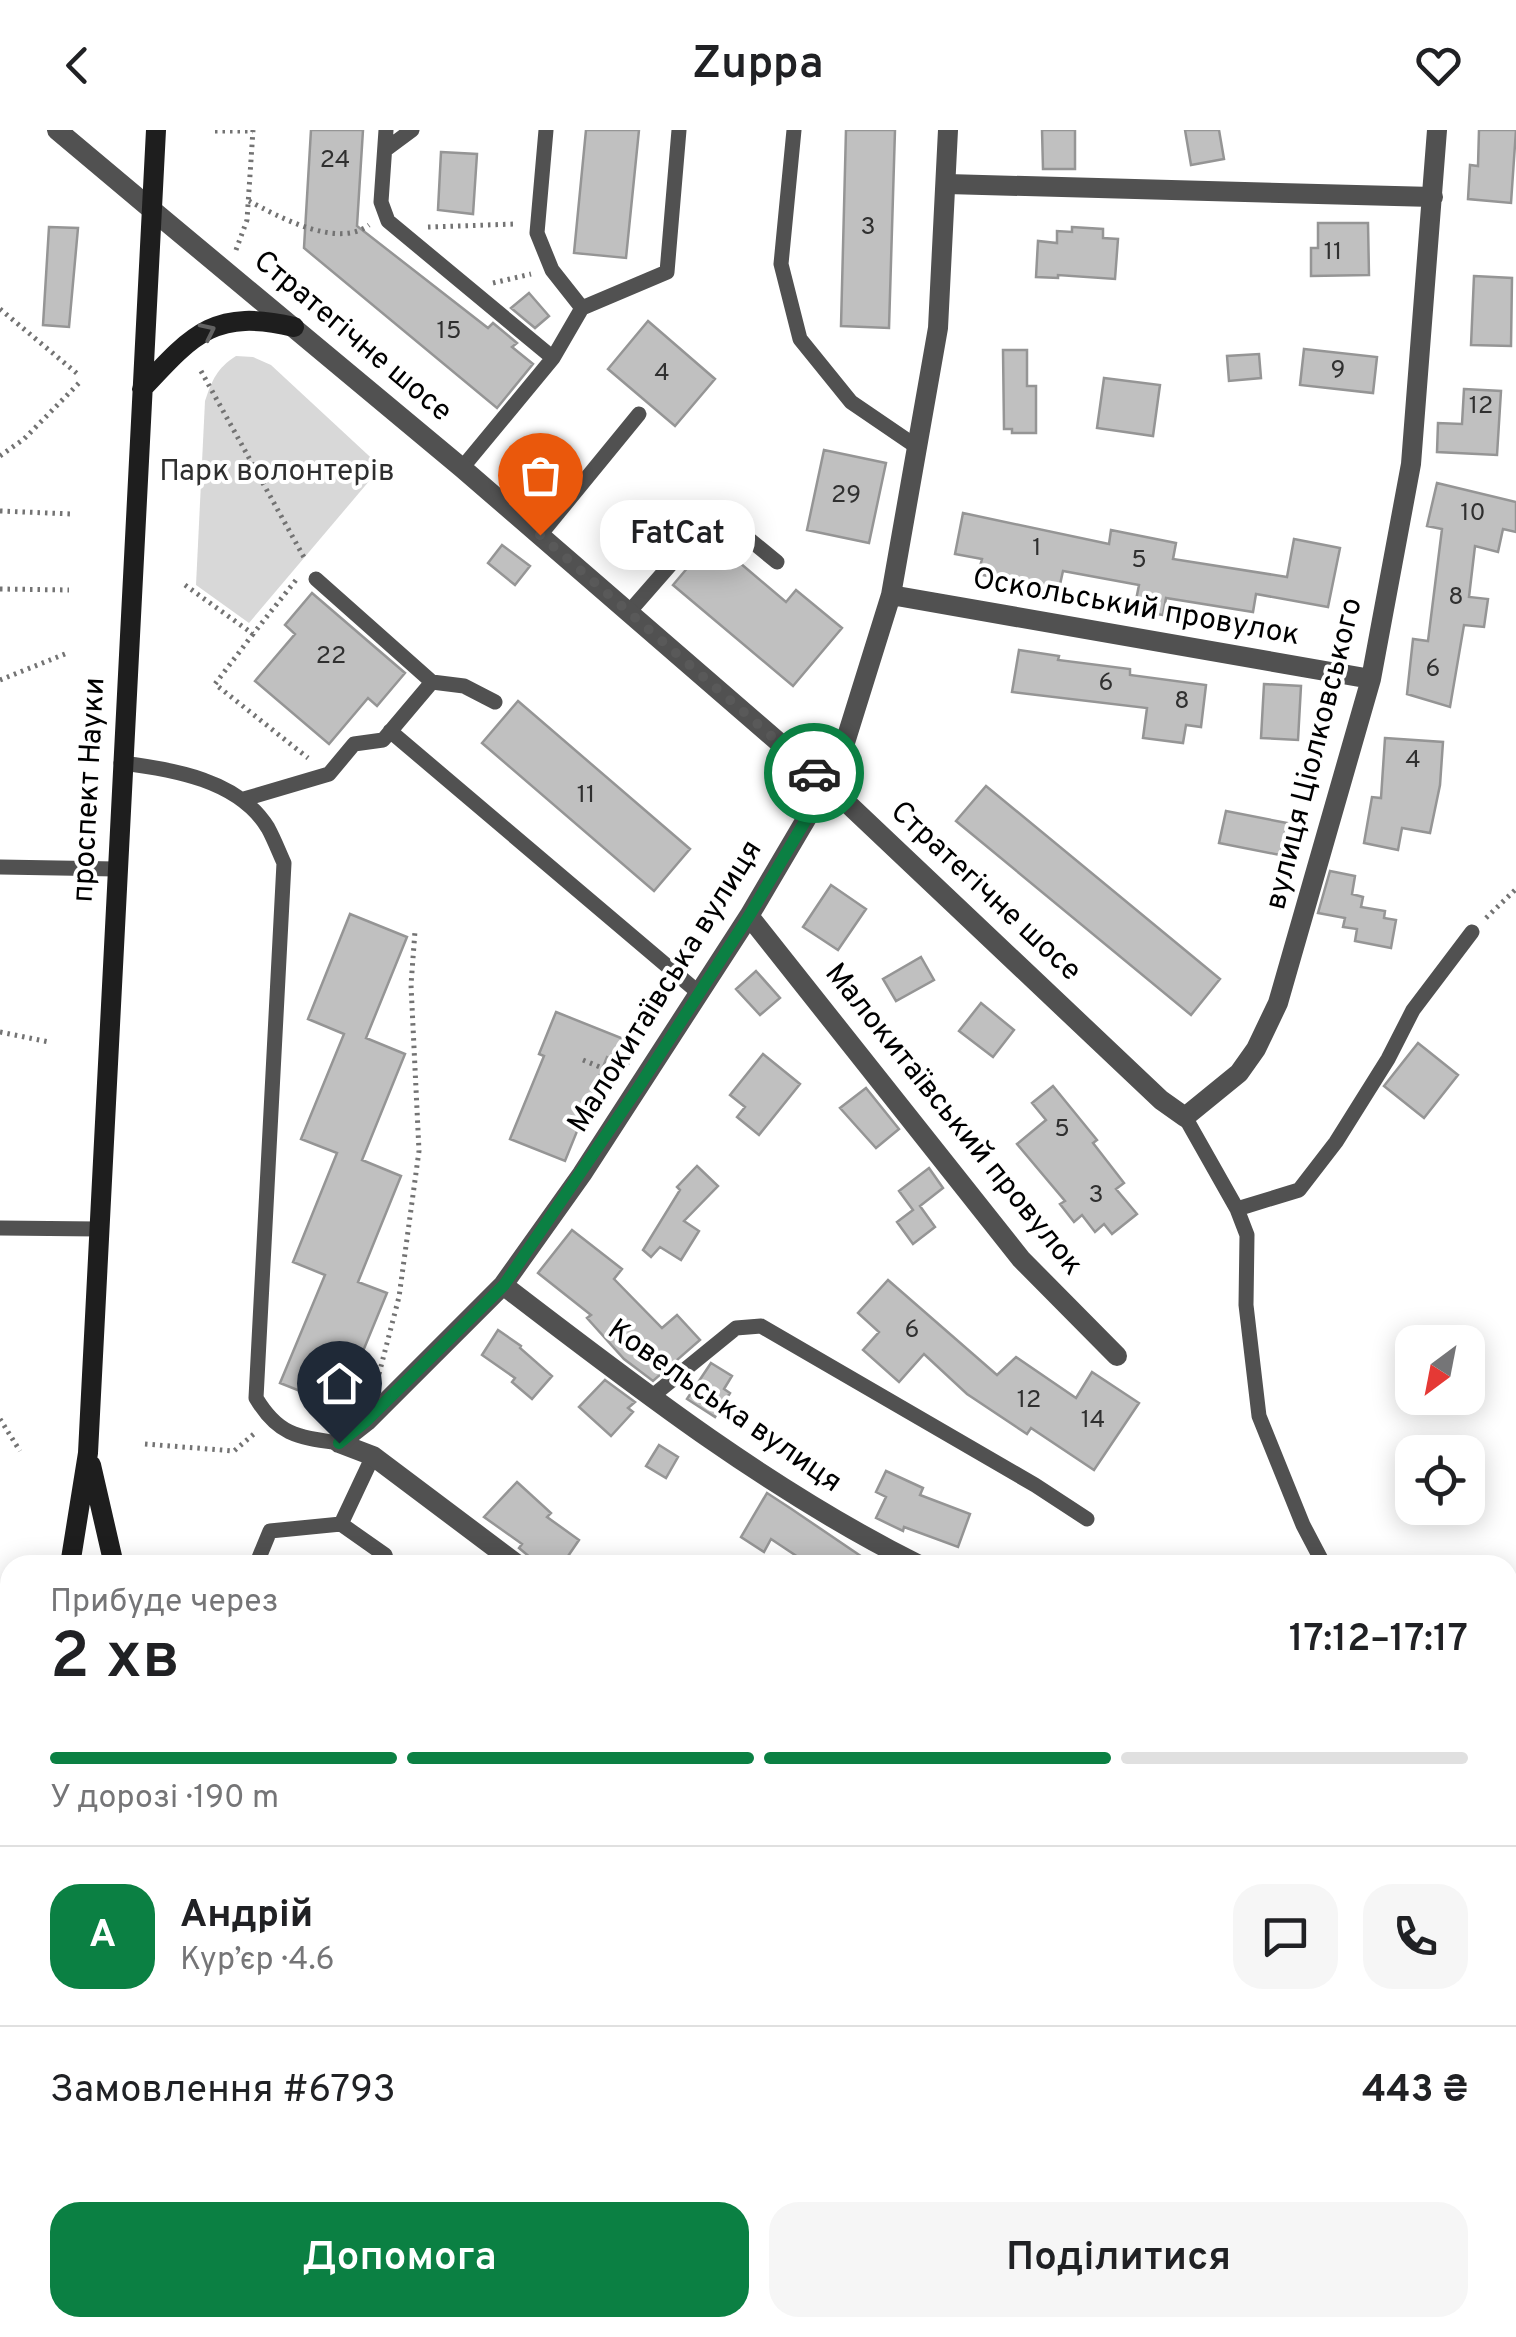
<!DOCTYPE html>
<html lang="uk">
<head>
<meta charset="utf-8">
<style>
  :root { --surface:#fff; --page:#f6f6f6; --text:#202124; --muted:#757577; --line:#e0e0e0; --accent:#0b8043 }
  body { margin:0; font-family:Overpass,sans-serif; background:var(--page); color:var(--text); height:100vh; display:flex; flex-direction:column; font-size:38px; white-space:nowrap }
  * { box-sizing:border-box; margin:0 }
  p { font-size:32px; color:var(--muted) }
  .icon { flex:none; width:55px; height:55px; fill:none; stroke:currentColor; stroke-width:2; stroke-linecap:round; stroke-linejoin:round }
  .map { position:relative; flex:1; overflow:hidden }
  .details { position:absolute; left:0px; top:1425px; width:1518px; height:782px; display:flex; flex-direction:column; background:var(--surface); border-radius:30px 30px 0 0; box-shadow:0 5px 25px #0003 }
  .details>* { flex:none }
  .needle { width:65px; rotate:212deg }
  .tools { position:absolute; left:1395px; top:1195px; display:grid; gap:20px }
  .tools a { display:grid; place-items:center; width:90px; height:90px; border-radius:20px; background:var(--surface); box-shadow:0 5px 25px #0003; font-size:50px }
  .pin { position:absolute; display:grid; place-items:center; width:85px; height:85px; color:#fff; margin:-102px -42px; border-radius:50% 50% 50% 0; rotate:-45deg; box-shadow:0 0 10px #0007 }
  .pin .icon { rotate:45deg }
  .courier { position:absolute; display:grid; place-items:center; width:100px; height:100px; margin:-50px; border:8px solid #0b8043; border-radius:50%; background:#fff; color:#222; box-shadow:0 2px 12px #0007 }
  .bubble { position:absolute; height:70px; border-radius:30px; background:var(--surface); box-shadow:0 5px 25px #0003; font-size:32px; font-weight:600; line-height:70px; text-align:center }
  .overview em { font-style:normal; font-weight:600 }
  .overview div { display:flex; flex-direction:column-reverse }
  .overview { display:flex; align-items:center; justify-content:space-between; height:170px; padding:0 50px }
  h1 { font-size:65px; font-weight:600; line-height:75px }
  .bar { display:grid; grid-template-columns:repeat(4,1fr); gap:15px 10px; align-content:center; height:120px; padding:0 50px }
  .bar i { height:12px; border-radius:8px; background:var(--line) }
  .bar .active { background:var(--accent) }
  .bar p { grid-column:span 4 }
  .line { display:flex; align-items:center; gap:25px; padding:0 50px; border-top:2px solid var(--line) }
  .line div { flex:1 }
  .round { display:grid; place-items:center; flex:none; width:105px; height:105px; border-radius:30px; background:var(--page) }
  .action { display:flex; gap:20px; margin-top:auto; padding:20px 50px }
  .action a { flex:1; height:115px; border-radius:30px; background:var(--accent); color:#fff; font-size:40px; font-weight:600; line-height:115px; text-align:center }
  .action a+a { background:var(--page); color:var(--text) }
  header { display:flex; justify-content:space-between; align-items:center; height:130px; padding:0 50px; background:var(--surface); font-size:45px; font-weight:600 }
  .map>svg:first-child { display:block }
</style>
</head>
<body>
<header><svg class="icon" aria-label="back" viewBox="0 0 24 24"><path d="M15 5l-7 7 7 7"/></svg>Zuppa<svg class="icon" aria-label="heart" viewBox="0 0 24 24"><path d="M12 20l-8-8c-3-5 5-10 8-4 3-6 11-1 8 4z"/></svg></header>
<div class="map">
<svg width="1516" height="2207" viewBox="0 0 1516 2207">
  <rect width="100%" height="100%" fill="#fff"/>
  <path fill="#d8d8d8" d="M 236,226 L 253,227 L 271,235 L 381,337 L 249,493 L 196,455 L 205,271 C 212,250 217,238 236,226 Z"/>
  <path fill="#c0c0c0" stroke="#959595" stroke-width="2.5" d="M 311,0 L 363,0 L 357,96 L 488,198 L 493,193 L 517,213 L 512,217 L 533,234 L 497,278 L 304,118 Z
    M 586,0 L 639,0 L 626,128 L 574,123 Z
    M 846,0 L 895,0 L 889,198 L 841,196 Z
    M 1042,0 L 1075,0 L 1075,39 L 1043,39 Z
    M 1185,0 L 1219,0 L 1224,29 L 1191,35 Z
    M 1479,0 L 1516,0 L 1511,73 L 1468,69 L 1470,35 L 1478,36 Z
    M 441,22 L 477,24 L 473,84 L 438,80 Z
    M 1318,93 L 1368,93 L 1369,145 L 1311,146 L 1311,118 L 1318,118 Z
    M 49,97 L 78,98 L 69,197 L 43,195 Z
    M 1072,97 L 1103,99 L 1103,108 L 1118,109 L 1115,149 L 1058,145 L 1058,148 L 1036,147 L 1038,111 L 1057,113 L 1057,101 L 1072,102 Z
    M 1474,146 L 1512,148 L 1511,216 L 1471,215 Z
    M 529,163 L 549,186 L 535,198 L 511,178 Z
    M 648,191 L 715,249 L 675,296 L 608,239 Z
    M 1304,219 L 1377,227 L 1373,263 L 1300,255 Z
    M 1003,220 L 1027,220 L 1027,256 L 1036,256 L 1036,303 L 1012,303 L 1012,299 L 1004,299 Z
    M 1259,224 L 1261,248 L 1229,251 L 1227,226 Z
    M 1104,248 L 1160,255 L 1153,306 L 1097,298 Z
    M 1464,259 L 1501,261 L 1497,325 L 1437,322 L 1438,293 L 1462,294 Z
    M 824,320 L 886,333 L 869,413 L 807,400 Z
    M 1437,353 L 1516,372 L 1516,402 L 1503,399 L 1498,422 L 1475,416 L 1469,467 L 1488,469 L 1484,497 L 1464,495 L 1450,577 L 1407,564 L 1413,509 L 1428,511 L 1442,399 L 1427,396 Z
    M 963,383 L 1109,414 L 1111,400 L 1176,413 L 1173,429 L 1287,447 L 1294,409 L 1340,418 L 1328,477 L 1256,464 L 1253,482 L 1166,468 L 1163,485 L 1134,480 L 1139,455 L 1063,441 L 1057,468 L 1034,463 L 1036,456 L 978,444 L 982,429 L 955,424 Z
    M 716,404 L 744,427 L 740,433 L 786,472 L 796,460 L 842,498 L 793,556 L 673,455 Z
    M 502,415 L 530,436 L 515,455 L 488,433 Z
    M 312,463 L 405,543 L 377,576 L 368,568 L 329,614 L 255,551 L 295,504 L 285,495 Z
    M 1019,520 L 1059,526 L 1058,530 L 1130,539 L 1130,545 L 1206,555 L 1201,597 L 1186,595 L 1183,613 L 1143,608 L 1147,578 L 1012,562 Z
    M 1264,554 L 1301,556 L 1298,610 L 1261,608 Z
    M 518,571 L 690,719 L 654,761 L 482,613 Z
    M 1385,608 L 1443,612 L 1440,655 L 1430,703 L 1402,698 L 1398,720 L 1364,713 L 1372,667 L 1381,668 Z
    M 986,656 L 1220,849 L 1191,885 L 956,691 Z
    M 1226,681 L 1287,693 L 1280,725 L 1219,713 Z
    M 1330,741 L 1355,746 L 1352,764 L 1363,767 L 1361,777 L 1385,781 L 1384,788 L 1396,790 L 1391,818 L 1355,811 L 1357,799 L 1343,797 L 1345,788 L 1318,783 Z
    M 831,755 L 866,779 L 838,820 L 803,797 Z
    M 350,784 L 407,807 L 366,908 L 405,924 L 362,1030 L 401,1046 L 358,1152 L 387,1163 L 340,1277 L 280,1253 L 325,1145 L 293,1132 L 337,1023 L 301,1009 L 344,904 L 308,889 Z
    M 921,827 L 934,850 L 896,871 L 883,849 Z
    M 756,841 L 780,868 L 760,885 L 736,859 Z
    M 981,873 L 1014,900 L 993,927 L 959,901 Z
    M 556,882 L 636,914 L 628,935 L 607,927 L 565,1031 L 510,1009 L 544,926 L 539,924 Z
    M 1418,913 L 1458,945 L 1424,988 L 1384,956 Z
    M 763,924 L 800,954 L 759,1005 L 737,987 L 745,977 L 730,965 Z
    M 1053,956 L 1097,1010 L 1093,1013 L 1124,1053 L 1116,1059 L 1137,1084 L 1112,1104 L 1104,1094 L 1095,1102 L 1082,1085 L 1074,1092 L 1060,1074 L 1065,1071 L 1017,1014 L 1046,990 L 1032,973 Z
    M 866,958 L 899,999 L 876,1018 L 840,978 Z
    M 697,1036 L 718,1056 L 684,1091 L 699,1101 L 681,1130 L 660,1117 L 651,1127 L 643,1120 L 680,1060 L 677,1057 Z
    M 929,1038 L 943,1058 L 920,1076 L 935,1097 L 913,1114 L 897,1092 L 913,1080 L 899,1061 Z
    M 572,1100 L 622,1139 L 614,1149 L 662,1198 L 677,1185 L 700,1210 L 653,1251 L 624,1229 L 587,1188 L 591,1185 L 538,1143 Z
    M 888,1150 L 997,1245 L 1016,1227 L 1076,1268 L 1092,1242 L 1139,1273 L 1094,1340 L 1031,1298 L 1027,1304 L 967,1264 L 924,1224 L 899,1252 L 863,1220 L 879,1202 L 858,1183 Z
    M 498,1200 L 521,1216 L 520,1218 L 552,1246 L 532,1269 L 512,1252 L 515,1248 L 482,1225 Z
    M 711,1233 L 732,1246 L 724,1259 L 730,1263 L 715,1287 L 687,1269 Z
    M 605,1250 L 635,1272 L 628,1278 L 633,1282 L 611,1306 L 579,1277 Z
    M 659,1315 L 678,1327 L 666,1348 L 646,1336 Z
    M 886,1341 L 923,1358 L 920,1365 L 970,1384 L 958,1417 L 904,1397 L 903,1401 L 876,1388 L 886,1367 L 876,1362 Z
    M 517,1352 L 551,1383 L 547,1387 L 579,1410 L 562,1435 L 547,1435 L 541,1430 L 538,1434 L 519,1418 L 522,1414 L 484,1387 Z
    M 767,1363 L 790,1378 L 874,1435 L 810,1435 L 771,1409 L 764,1422 L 741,1407 Z"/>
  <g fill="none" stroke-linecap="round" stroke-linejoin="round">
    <path stroke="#737373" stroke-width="5" stroke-dasharray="2.5 5" stroke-linecap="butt" d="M 215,1 L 253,1
      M 249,71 C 279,87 338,119 369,95
      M 428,97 L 516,94
      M 236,120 L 247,90 L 253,0
      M 493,153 L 531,144
      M 0,179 L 80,246
      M 201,241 L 306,431
      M 0,326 L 24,309 L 79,253
      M 0,381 L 72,384
      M 185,455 L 253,504 L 296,450
      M 0,459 L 69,460
      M 253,504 L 215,554 L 308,628
      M 0,550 L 65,524
      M 1486,788 L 1516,759
      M 0,902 L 49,912
      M 583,930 L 619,945
      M 379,1244 L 399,1167 L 419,1021 L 411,855 L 415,801
      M 0,1289 L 20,1321
      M 145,1314 L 234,1321 L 255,1303
      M 1508,1824 L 1516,1826
      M 309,2198 L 321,2207
      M 1299,2198 L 1304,2207
      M 657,2207 L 662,2198"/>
    <path stroke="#515151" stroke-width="15" d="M 386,0 L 381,72 L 388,91 L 553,228
      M 546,0 L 537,103 L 552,140 L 582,178
      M 794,0 L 781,134 L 800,209 L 851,272 L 917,317
      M 385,20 L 412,0
      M 462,338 L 553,228 L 582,178 L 667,142 L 679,0
      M 540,405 L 639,284
      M 316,449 L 432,552 L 464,556 L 495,572
      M 629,482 L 706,394 L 727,391 L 777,432
      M 390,601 L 699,863
      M 121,633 C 172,639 239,650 268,698 C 274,709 279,722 284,733 L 256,1268 C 278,1305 297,1307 339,1313
      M 244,669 L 329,644 L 354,614 L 383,610 L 432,552
      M 0,737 L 116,739
      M 1185,987 L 1237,1079 L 1247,1105 L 1246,1175 L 1259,1286 L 1303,1395 L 1324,1435
      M 1237,1079 L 1299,1060 L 1336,1012 L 1388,929 L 1413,880 L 1472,802
      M 0,1098 L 98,1099
      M 650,1268 L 736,1198 L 761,1196 L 1035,1355 L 1087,1389
      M 341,1394 L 373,1326
      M 256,1435 L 270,1401 L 341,1394 L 385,1425 L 388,1435
      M 0,1740 L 10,1742
      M 1508,2040 L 1516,2036
      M 1358,2198 L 1360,2207
      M 108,2207 L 109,2198
      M 1150,2207 L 1159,2198"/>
    <path stroke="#515151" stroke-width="20" d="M 947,54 L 1433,67
      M 151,79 L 462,338 L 827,654 L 1161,970 L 1185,987 L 1239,943 L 1256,919 L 1278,873 L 1371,549 L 1411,334 L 1437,0
      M 891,465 L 1371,549
      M 749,786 L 1021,1129 L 1117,1226
      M 503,1155 C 636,1257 769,1360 919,1435
      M 339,1313 L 367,1291 L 503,1155 L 582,1044 L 749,786 L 838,635 L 891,465 L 938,198 L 948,0
      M 339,1313 L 373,1326 L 518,1435
      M 513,2206 L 519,2198
      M 693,2207 L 695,2198
      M 1036,2207 L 1037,2198"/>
    <path stroke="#515151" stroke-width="20" d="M 57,0 L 151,79"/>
    <path stroke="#1e1e1e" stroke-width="20" d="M 142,259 C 193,204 215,178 294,197
      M 91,1335 L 114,1435
      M 70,1435 L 88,1323 L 156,0
      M 0,1845 L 10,1837
      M 0,1928 L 10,1927
      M 167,2198 L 168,2207
      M 239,2198 L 241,2207"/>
  </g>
  <defs><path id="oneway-chevron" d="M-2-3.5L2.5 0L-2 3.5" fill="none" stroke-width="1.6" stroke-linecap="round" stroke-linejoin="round" transform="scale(2.5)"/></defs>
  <use stroke="#626262" href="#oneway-chevron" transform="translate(208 201) rotate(-26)"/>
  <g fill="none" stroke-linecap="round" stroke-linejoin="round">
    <path stroke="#595959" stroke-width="10" stroke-dasharray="0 18" d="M 540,405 L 814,643"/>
    <path stroke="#0b8043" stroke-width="12" d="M 339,1313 L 366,1291 L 504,1155 L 640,955 L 749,786 L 827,654 L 814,643"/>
  </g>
  <g text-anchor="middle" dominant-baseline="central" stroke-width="8" stroke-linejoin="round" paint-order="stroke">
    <g font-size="25" fill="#303030">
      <text x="335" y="31">24</text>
      <text x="868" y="98">3</text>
      <text x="1333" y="123">11</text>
      <text x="449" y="202">15</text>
      <text x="1338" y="241">9</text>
      <text x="662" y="244">4</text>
      <text x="1481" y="277">12</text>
      <text x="846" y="366">29</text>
      <text x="1473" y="384">10</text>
      <text x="1037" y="419">1</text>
      <text x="1139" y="431">5</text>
      <text x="1456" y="468">8</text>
      <text x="331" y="527">22</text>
      <text x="1433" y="540">6</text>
      <text x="1106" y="554">6</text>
      <text x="1182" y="572">8</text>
      <text x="1413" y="631">4</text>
      <text x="586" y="666">11</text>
      <text x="1062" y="1000">5</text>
      <text x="1096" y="1066">3</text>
      <text x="912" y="1201">6</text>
      <text x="1029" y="1271">12</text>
      <text x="1093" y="1291">14</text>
    </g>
    <g font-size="30" fill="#000" stroke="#fff">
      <text transform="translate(352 207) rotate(40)">Стратегічне шосе</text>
      <text transform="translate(1136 478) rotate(10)">Оскольський провулок</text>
      <text transform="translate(1315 624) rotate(-76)">вулиця Ціолковського</text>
      <text transform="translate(90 660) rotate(-87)">проспект Науки</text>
      <text transform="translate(985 762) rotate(43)">Стратегічне шосе</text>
      <text transform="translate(666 857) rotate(-58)">Малокитаївська вулиця</text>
      <text transform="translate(953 990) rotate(51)">Малокитаївський провулок</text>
      <text transform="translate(724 1277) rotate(35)">Ковельська вулиця</text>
    </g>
    <g font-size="30" fill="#2f2f2f" stroke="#fff">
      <text x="277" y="342">Парк волонтерів</text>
    </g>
  </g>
</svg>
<div class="tools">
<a><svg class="needle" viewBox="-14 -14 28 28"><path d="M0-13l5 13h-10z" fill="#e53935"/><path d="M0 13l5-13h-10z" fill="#757577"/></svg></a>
<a><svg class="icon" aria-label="locate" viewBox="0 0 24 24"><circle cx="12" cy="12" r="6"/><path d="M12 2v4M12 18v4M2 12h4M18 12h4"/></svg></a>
</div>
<div class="pin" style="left:540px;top:405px;background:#ea580c"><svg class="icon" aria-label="bag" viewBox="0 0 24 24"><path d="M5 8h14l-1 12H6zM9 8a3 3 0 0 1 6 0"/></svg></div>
<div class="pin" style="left:339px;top:1313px;background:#1f2937"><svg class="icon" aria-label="home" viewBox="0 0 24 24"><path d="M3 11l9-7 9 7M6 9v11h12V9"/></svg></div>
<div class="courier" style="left:814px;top:643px"><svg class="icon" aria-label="car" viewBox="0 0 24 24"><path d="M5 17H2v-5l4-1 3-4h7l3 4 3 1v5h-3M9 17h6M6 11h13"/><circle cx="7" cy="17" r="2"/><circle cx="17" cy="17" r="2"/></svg></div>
<div class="bubble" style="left:600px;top:370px;width:155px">FatCat</div>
<section class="details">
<div class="overview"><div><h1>2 хв</h1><p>Прибуде через</p></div><em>17:12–17:17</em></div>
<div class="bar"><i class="active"></i><i class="active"></i><i class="active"></i><i></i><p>У дорозі · 190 m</p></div>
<div class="line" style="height:180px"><b class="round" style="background:var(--accent);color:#fff">А</b><div><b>Андрій</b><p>Кур’єр · 4.6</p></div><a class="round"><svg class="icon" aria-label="chat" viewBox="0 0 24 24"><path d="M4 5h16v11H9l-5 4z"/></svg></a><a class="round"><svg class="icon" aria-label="phone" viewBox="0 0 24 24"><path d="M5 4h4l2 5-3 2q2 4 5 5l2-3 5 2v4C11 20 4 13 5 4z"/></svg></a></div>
<div class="line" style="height:130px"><div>Замовлення #6793</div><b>443 ₴</b></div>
<div class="action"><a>Допомога</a><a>Поділитися</a></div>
</section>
</div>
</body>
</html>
